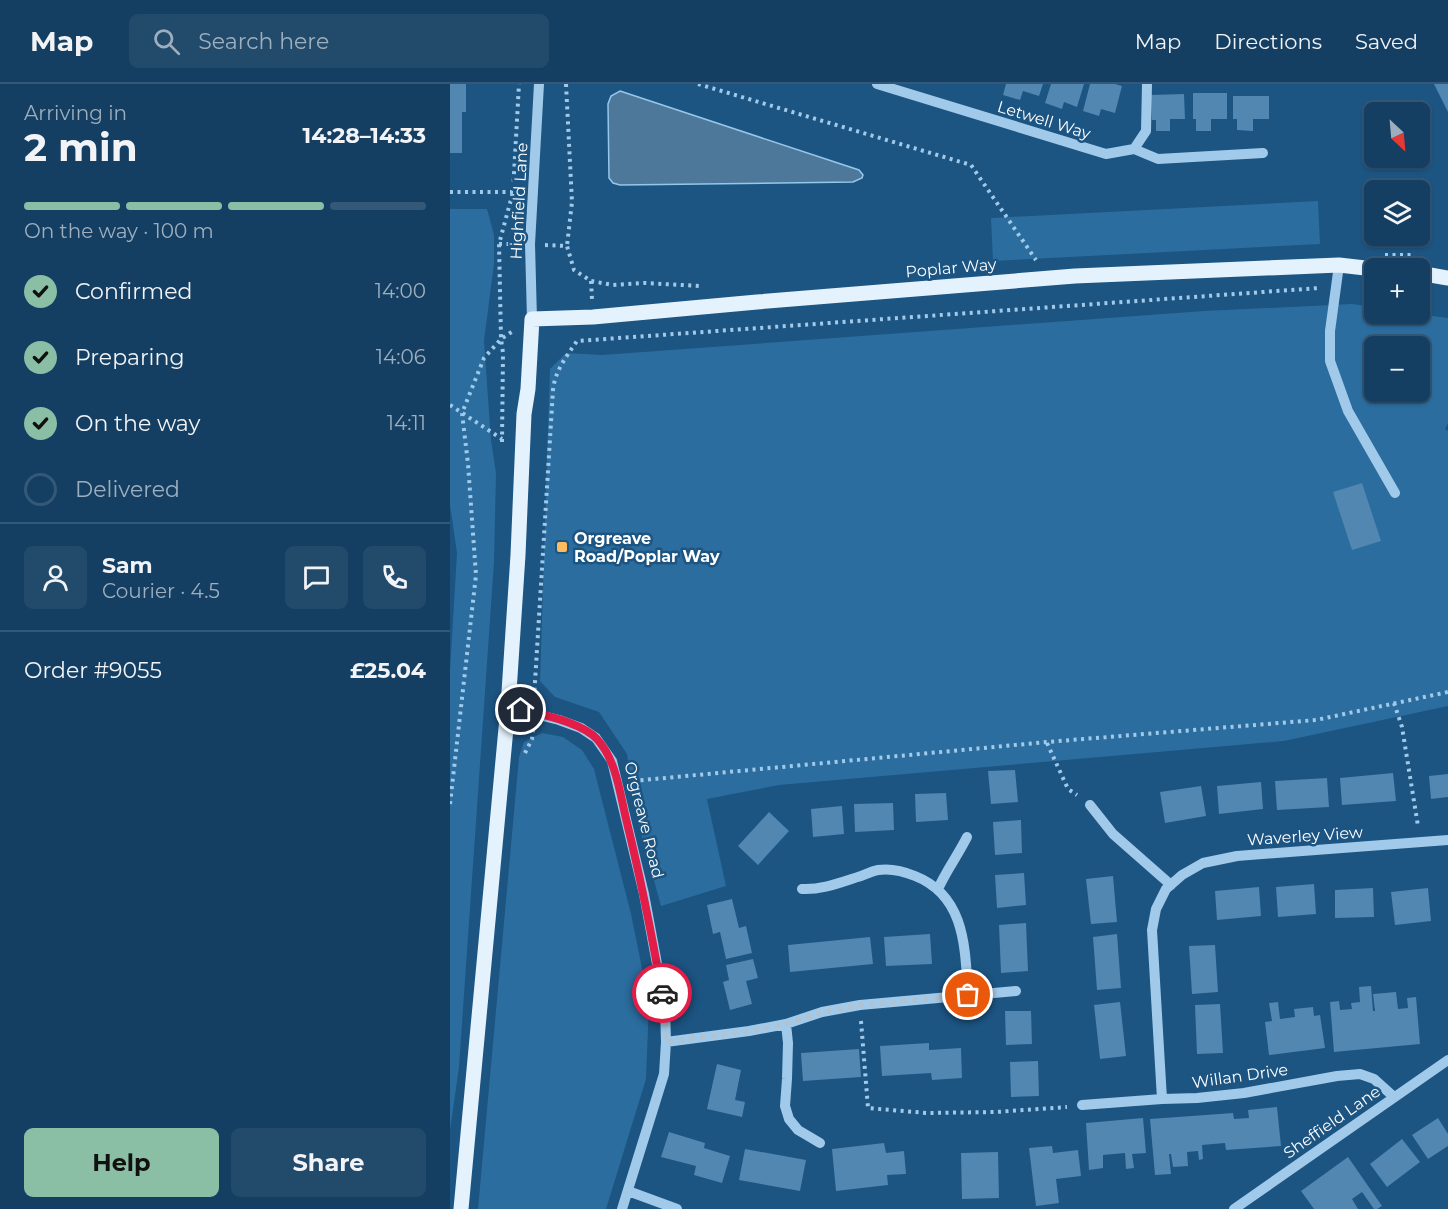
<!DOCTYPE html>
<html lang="en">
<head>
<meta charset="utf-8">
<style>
  :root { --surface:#153f62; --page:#224a6b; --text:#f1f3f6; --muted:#9dafbe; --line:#345877; --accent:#8abfa5 }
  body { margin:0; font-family:Montserrat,sans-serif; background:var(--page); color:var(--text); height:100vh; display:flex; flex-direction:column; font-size:22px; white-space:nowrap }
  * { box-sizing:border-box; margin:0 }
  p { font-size:20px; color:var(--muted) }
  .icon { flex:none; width:33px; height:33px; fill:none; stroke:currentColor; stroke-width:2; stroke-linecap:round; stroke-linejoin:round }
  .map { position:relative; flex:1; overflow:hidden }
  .details { display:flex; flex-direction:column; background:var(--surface); width:450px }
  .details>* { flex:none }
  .needle { width:39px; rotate:154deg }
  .fabs { position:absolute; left:914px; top:18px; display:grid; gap:12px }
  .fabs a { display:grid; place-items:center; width:66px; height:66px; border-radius:9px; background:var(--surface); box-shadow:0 2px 4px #0004,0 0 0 2px var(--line); font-size:30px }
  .pin { position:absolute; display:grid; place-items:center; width:51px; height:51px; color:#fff; margin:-26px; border:3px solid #fff; border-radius:50%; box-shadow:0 2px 6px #0007 }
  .courier { position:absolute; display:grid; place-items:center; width:60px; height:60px; margin:-30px; border:4px solid #e11d48; border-radius:50%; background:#fff; color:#222; box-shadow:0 2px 8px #0007 }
  .summary em { font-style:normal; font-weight:700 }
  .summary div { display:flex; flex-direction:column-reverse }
  .summary { display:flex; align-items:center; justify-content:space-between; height:102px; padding:0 24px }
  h1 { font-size:39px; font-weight:700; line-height:45px }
  .bar { display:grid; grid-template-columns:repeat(4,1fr); gap:9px 6px; align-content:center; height:72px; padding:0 24px }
  .bar i { height:8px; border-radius:4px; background:var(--line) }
  .bar .selected { background:var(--accent) }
  .bar p { grid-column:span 4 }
  .line { display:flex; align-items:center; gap:15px; padding:0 24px; border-top:2px solid var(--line) }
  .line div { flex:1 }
  .round { display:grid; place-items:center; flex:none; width:63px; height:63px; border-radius:9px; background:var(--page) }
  ol { padding:0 24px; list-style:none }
  li { display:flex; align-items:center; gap:18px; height:66px }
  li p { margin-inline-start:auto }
  li .icon { padding:6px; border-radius:50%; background:var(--accent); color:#111; stroke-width:4 }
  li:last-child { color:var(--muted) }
  li i { width:33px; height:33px; border:3px solid var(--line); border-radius:50% }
  .action { display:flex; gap:12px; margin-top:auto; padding:12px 24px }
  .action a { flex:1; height:69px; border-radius:9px; background:var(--accent); color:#111; font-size:24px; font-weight:700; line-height:69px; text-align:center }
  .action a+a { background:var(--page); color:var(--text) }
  header { display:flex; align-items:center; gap:36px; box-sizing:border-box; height:84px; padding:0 30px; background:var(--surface); border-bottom:2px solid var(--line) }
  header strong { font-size:28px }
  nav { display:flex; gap:33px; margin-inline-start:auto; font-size:21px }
  .search { width:420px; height:54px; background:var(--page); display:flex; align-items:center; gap:15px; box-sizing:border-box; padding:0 21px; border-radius:9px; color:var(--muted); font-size:22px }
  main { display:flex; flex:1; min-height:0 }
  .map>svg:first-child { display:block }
</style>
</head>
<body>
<header>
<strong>Map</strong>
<div class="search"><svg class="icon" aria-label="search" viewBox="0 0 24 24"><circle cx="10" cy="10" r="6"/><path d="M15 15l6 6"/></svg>Search here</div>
<nav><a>Map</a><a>Directions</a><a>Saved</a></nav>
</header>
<main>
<section class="details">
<div class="summary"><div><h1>2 min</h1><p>Arriving in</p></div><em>14:28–14:33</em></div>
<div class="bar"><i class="selected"></i><i class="selected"></i><i class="selected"></i><i></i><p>On the way · 100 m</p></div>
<ol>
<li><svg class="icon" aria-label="check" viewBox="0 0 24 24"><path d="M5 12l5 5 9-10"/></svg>Confirmed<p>14:00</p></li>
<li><svg class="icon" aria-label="check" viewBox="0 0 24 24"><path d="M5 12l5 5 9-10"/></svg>Preparing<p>14:06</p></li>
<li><svg class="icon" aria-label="check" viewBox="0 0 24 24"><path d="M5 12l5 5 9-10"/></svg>On the way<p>14:11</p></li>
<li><i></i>Delivered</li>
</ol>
<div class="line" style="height:108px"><a class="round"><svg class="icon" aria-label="person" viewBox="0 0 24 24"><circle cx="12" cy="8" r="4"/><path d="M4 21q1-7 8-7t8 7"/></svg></a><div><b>Sam</b><p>Courier · 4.5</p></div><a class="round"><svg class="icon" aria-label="chat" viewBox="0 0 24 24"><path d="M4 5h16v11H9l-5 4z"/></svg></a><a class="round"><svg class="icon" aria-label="phone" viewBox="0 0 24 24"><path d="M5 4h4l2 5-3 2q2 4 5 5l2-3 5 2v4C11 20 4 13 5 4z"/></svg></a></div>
<div class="line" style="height:78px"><div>Order #9055</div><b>£25.04</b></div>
<div class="action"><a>Help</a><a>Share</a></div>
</section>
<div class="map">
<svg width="998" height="1125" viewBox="0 0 998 1125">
  <rect width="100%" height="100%" fill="#1c5482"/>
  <path fill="#2b6d9f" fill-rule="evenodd" d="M 868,117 L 870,160 L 543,177 L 541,134 Z
    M 0,125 L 37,125 L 44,151 L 44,180 L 34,257 L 41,356 L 46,389 L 44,478 L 9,983 L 0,1046 L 0,586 L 7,469 L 0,421 Z
    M 902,220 L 924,223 L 924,230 L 968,230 L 998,234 L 998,339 L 995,345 L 998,347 L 998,622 L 834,657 L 329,701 L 257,715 L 276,802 L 211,822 L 185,728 L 177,670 L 149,628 L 105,613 L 90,597 L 100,285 L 116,269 L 152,271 L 754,227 ZM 924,262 L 969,262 L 969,308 L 924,308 Z
    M 92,649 L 113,653 L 132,666 L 144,685 L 181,830 L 199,919 L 196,995 L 156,1125 L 28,1125 L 69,673 L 74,658 Z"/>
  <path fill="#4e789a" stroke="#94c7ec" stroke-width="1.5" d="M 170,7 L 409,86 L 413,91 L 412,94 L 403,98 L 170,101 L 163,99 L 159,94 L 158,20 L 161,12 Z"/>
  <path fill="#5187b1" d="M 0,0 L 16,0 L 16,28 L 12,28 L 12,69 L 0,69 Z
    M 556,0 L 593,0 L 589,12 L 573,7 L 570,16 L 553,11 Z
    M 601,0 L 634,0 L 627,23 L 614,18 L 612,25 L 595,19 Z
    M 640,0 L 665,0 L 672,2 L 665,29 L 651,25 L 649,32 L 633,27 Z
    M 984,0 L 998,0 L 998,28 Z
    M 743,9 L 777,9 L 777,35 L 761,35 L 761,47 L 746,47 L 746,35 L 743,35 Z
    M 734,10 L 735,35 L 720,35 L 720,47 L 706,47 L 706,36 L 702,36 L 701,11 Z
    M 783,12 L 819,12 L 819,35 L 803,35 L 803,47 L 787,46 L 787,35 L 783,35 Z
    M 912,399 L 931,457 L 902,466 L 883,408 Z
    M 565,686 L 568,718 L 541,720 L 538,687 Z
    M 943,689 L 946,717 L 892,721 L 890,694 Z
    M 998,690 L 998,713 L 981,715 L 979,692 Z
    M 877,694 L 879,723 L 827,726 L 825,697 Z
    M 811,698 L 813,725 L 769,730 L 767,702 Z
    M 751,702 L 756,732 L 715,739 L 710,708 Z
    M 496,709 L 498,736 L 466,738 L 465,710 Z
    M 443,719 L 444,746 L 405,748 L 404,720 Z
    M 392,722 L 394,750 L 363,753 L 361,725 Z
    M 319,728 L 339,747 L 308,781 L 288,762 Z
    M 571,736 L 572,769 L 545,771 L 543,738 Z
    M 574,789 L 576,821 L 547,824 L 545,791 Z
    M 663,792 L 667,838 L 641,840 L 636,795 Z
    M 864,800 L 866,830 L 828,833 L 826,803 Z
    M 809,803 L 811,832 L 767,836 L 765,807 Z
    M 923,804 L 924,833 L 885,834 L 885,806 Z
    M 978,804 L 981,837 L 945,841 L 941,808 Z
    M 282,815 L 289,844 L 296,842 L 302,869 L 276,875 L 270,848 L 263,850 L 257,821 Z
    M 576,839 L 578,887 L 551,889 L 549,841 Z
    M 480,850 L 482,880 L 436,882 L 434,853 Z
    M 667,850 L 671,904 L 647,906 L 643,853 Z
    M 420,853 L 423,880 L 340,888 L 338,861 Z
    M 765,861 L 768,908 L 742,910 L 739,862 Z
    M 303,875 L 308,894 L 296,897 L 302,920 L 280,926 L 273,898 L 279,896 L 276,881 Z
    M 921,902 L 923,927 L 925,927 L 923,910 L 946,908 L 948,925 L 958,924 L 957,914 L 966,913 L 970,960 L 884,968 L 880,918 L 889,917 L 890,926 L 902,925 L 901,919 L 910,918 L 909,903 Z
    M 670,918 L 676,972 L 650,975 L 644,921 Z
    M 828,918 L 830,935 L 845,933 L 844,925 L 863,923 L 864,932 L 870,931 L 875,964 L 819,971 L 815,938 L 822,937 L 819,919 Z
    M 770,920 L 773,969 L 747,970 L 745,921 Z
    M 555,927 L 581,927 L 582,960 L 556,961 Z
    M 479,959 L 479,966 L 511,964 L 512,994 L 482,996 L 481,989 L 432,992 L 430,962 Z
    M 409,965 L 411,993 L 353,997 L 351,969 Z
    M 588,977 L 589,1012 L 561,1013 L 560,978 Z
    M 267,980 L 291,986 L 285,1016 L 295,1018 L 292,1033 L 257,1025 Z
    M 827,1023 L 831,1062 L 776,1066 L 775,1059 L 752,1061 L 753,1075 L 749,1076 L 748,1067 L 737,1068 L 738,1082 L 723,1083 L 721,1070 L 719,1070 L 721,1090 L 705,1091 L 700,1035 L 783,1029 L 784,1035 L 799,1034 L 798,1026 Z
    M 693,1034 L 696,1069 L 682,1070 L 684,1084 L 676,1085 L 675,1069 L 653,1071 L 653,1084 L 639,1086 L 636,1039 Z
    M 988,1034 L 998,1050 L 998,1062 L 978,1075 L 962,1051 Z
    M 219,1048 L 255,1059 L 254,1064 L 280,1072 L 272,1099 L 244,1091 L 246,1082 L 211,1073 Z
    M 952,1055 L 970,1078 L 937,1103 L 920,1080 Z
    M 434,1059 L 436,1069 L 454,1067 L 456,1090 L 437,1091 L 438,1101 L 386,1107 L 382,1065 Z
    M 602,1062 L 603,1069 L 628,1066 L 631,1092 L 606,1095 L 609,1119 L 586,1122 L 579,1064 Z
    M 295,1065 L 356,1076 L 350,1107 L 289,1096 Z
    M 548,1068 L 549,1114 L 512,1115 L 511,1069 Z
    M 898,1073 L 932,1122 L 927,1125 L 924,1125 L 912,1108 L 902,1115 L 908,1125 L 864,1125 L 851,1107 Z"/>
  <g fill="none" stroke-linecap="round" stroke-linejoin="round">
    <path stroke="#a1caea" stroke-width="4" stroke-dasharray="3 4.5" stroke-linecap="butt" d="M 116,0 L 122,118 L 117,162
      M 248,0 L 521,81 L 586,176
      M 0,108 L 65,108
      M 49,160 L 64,160
      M 95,161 L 117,162 L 124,186 L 141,197 L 163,201 L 194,199 L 251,202
      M 935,171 L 961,171
      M 141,197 L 142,215
      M 0,321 L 52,355
      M 52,358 L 53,269 L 51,255 L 49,160 L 63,108 L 69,0
      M 84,614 L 103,306 C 105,287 116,273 127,257 L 869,204
      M 944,619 L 952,643 L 968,742
      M 597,659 L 618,705 L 627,711
      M 75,669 L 82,655 L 83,646
      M 183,697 L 597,658 L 866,636 L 998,608
      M 0,720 L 26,491 L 18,380 L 12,329 L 34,274 L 51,255 L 63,247
      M 411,937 L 418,1024 L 476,1029 L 546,1028 L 617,1023"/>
    <path stroke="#a1caea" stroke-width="10" d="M 427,0 L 656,70 L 684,65 L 696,47 L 697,0
      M 684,65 L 708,75 L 813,69
      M 889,181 L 880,247 L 880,277 L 898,327 L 945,409
      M 82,235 L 80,160 L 89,0
      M 58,623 L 109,636 L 131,644 L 146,654 L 162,677 L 194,810 L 215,923 L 216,958 L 214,990 L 172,1125
      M 640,721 L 663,750 L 721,801
      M 352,805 C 373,806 391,798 411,792 C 416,790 423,787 428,786 C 441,784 453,787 465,792 C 516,812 515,865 518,911
      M 488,805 C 496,787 508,771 517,753
      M 336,940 L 338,959 L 337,995 L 335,1022 L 339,1035 L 348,1046 L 370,1059
      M 216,958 L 299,947 L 336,940 L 372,928 L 410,921 L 566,907
      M 712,1015 L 702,846 L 706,825 L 716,805 L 732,791 L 753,779 L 787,772 L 998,756
      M 632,1021 L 712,1015 L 747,1014 L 794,1009 L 887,992 L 910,990 L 924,995 L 944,1013
      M 178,1107 L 227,1125
      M 784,1125 L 998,976"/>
    <path stroke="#e4f2fe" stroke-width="15" d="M 969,189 L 998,194
      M 11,1125 L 58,623 L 68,471 L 74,330 L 78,305 L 82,235 L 143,233 L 307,218 L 625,192 L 889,181 L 924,185"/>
  </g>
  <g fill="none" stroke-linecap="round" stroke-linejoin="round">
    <path stroke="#b0c3d3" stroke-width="6" stroke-dasharray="0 10.8" d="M 212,909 L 215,923 L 216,958 L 299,947 L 336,940 L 372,928 L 410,921 L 518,911"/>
    <path stroke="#e11d48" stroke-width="8" d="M 71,626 C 92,630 132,639 147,655 C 167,677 170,711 177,739 C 191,796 202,852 212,909"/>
  </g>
  <rect fill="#fbbb5e" stroke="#1c5482" stroke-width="2" x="106" y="457" width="12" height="12" rx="3"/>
  <g text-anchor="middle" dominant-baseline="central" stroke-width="5" stroke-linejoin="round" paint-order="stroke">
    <g font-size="16" fill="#fff" stroke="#1c5482">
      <text transform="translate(594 36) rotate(17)">Letwell Way</text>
      <text transform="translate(69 117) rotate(-87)">Highfield Lane</text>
      <text transform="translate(501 184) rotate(-5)">Poplar Way</text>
      <text transform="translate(194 736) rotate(76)">Orgreave Road</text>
      <text transform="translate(855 752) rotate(-4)">Waverley View</text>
      <text transform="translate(790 992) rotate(-8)">Willan Drive</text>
      <text transform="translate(882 1038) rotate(-35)">Sheffield Lane</text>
    </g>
    <g font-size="16" font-weight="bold" fill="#fff" stroke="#1c5482" text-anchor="start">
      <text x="124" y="454">Orgreave<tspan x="124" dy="18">Road/Poplar Way</tspan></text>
    </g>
  </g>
</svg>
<div class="fabs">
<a><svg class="needle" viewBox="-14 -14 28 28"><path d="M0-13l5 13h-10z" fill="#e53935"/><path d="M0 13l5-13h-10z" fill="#9dafbe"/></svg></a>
<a><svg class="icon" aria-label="layers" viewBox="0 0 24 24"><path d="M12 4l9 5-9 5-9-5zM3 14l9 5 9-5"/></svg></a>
<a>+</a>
<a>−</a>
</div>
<div class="pin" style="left:518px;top:911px;background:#ea580c"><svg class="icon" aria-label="bag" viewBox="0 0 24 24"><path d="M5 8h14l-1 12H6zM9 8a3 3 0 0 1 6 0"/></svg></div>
<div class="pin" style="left:71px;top:626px;background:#1f2937"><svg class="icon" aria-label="home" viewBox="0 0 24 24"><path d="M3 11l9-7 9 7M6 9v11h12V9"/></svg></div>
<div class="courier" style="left:212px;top:909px"><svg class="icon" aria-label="car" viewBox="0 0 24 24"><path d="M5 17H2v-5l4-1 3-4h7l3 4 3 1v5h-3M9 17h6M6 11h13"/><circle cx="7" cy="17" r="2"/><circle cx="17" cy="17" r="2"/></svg></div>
</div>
</main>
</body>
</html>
